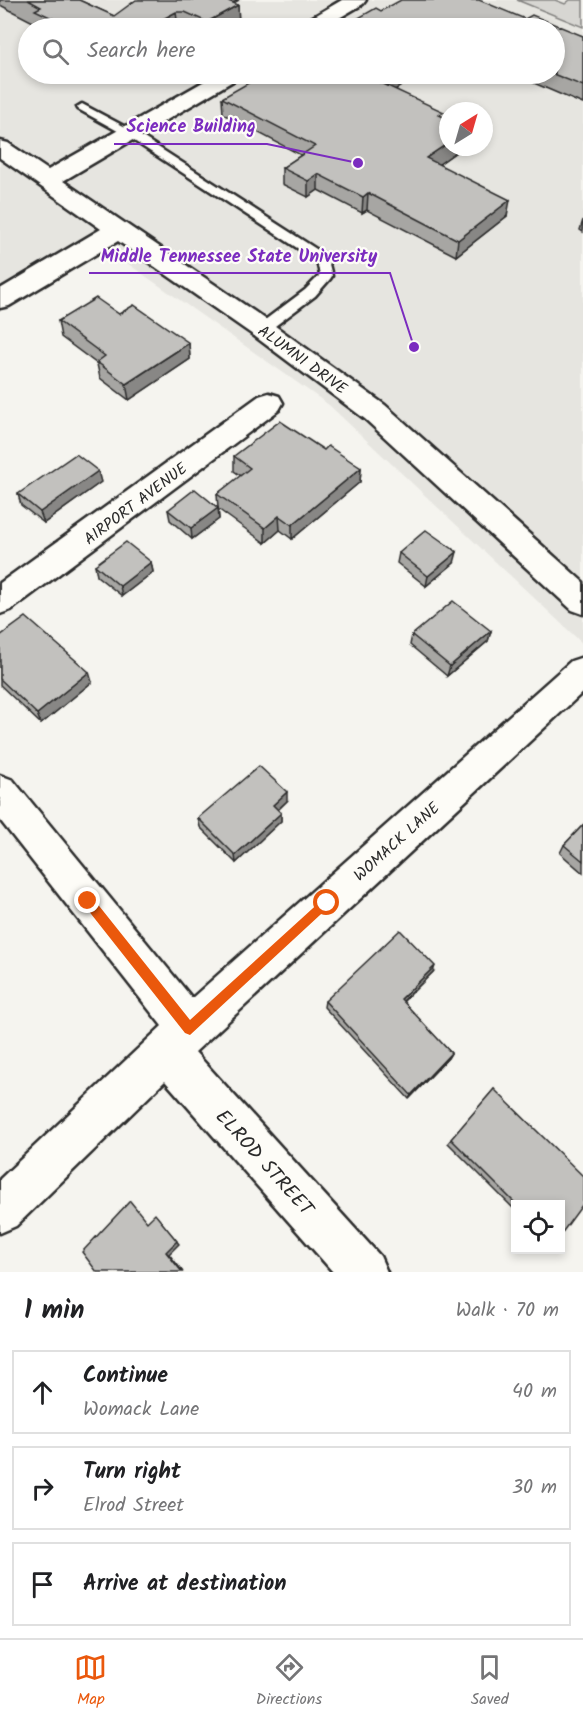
<!DOCTYPE html>
<html lang="en">
<head>
<meta charset="utf-8">
<style>
  :root { --surface:#fff; --page:#f6f6f6; --text:#202124; --muted:#757577; --line:#e0e0e0; --accent:#ea580c }
  body { margin:0; font-family:Kalam,sans-serif; background:var(--page); color:var(--text) }
  .controls { position:absolute; right:18px; bottom:18px; display:grid; overflow:hidden; border-radius:0px; box-shadow:0 3px 9px #0003 }
  .controls button { width:54px; height:54px; display:grid; place-items:center; padding:0; border:0; border-bottom:2px solid var(--line); background:var(--surface); color:var(--text); font:30px sans-serif }
  .compass { position:absolute; left:439px; top:102px; width:54px; height:54px; border-radius:50%; background:var(--surface); box-shadow:0 3px 9px #0003; rotate:37deg }
  .stop { position:absolute; width:18px; height:18px; margin:-14px; border:4px solid #ea580c; border-radius:50%; background:#fff }
  .stop.end { background:#ea580c; border-color:#fff; box-shadow:0 2px 6px #0008 }
  .list { margin:0; padding:0; list-style:none }
  h2 { display:flex; justify-content:space-between; align-items:center; height:78px; margin:0; padding:0 24px; font-size:26px }
  h2 small { font-size:20px; font-weight:400; color:var(--muted) }
  .list li { display:grid; grid-template-columns:39px 1fr auto; gap:18px; align-items:center; box-sizing:border-box; height:84px; margin:0 12px 12px; padding:0 12px; border:2px solid var(--line); border-radius:0px }
  .list b { display:block; font-size:22px; white-space:nowrap }
  .list p { margin:0; font-size:20px; white-space:nowrap; color:var(--muted) }
  .list em { font-size:20px; font-style:normal; color:var(--muted) }
  .icon { flex:none; width:33px; height:33px; fill:none; stroke:currentColor; stroke-width:2; stroke-linecap:round; stroke-linejoin:round }
  .map { position:relative; flex:none; width:583px; height:1272px; overflow:hidden }
  .search { position:absolute; background:var(--surface); box-shadow:0 3px 9px #0003; left:18px; right:18px; top:18px; height:66px; display:flex; align-items:center; gap:15px; box-sizing:border-box; padding:0 21px; border-radius:33px; color:var(--muted); font-size:22px }
  .sheet { height:366px; background:var(--surface) }
  nav { display:flex; justify-content:space-around; align-items:center; box-sizing:border-box; height:84px; border-top:2px solid var(--line); background:var(--surface); font-size:16px; color:var(--muted) }
  nav a { display:grid; justify-items:center; gap:3px }
  nav .on { color:var(--accent) }
  .map>svg:first-child { display:block }
</style>
</head>
<body>
<div class="map">
<svg width="583" height="1272" viewBox="0 0 583 1272">
  <rect width="100%" height="100%" fill="#f5f4ef"/>
  <filter id="ink" filterUnits="userSpaceOnUse"><feTurbulence type="fractalNoise" baseFrequency=".0167" numOctaves="2"/><feDisplacementMap in="SourceGraphic" scale="12" xChannelSelector="R" yChannelSelector="G"/><feConvolveMatrix kernelMatrix="1 2 1 2 8 2 1 2 1" color-interpolation-filters="sRGB"/></filter>
  <g filter="url(#ink)">
    <path fill="#e6e5e0" fill-rule="evenodd" d="M 0,0 L 583,0 L 583,644 L 329,405 L 90,237 L 0,288 ZM 28,28 L 554,28 L 554,74 L 28,74 ZM 448,111 L 484,111 L 484,147 L 448,147 Z"/>
    <path fill="#d7d6d2" stroke="#81807e" stroke-width="1.5" d="M 517,0 L 555,0 L 565,4 L 570,0 L 583,0 L 583,27 Z"/>
    <g fill="none" stroke-linecap="round" stroke-linejoin="round">
      <defs>
        <path id="lane" d="M 82,104 L 133,131 L 327,256 L 332,276 L 330,279 L 315,296 L 267,332 L 257,332 L 255,329 L 257,326 L 305,290 L 320,275 L 317,261 L 125,135 L 78,109 L 77,107 Z"/>
        <path id="street" d="M 342,0 L 366,0 L 363,4 L 322,28 L 298,28 L 301,24 Z
          M 217,74 L 242,74 L 238,78 L 63,181 L 271,323 L 385,405 L 583,582 L 583,614 L 572,610 L 365,419 L 253,335 L 118,241 L 9,306 L 0,308 L 0,289 L 101,229 L 0,158 L 0,141 L 8,143 L 48,170 Z
          M 269,393 L 279,396 L 283,403 L 279,410 L 11,610 L 0,614 L 0,583 L 259,396 Z
          M 583,657 L 583,692 L 195,1052 L 380,1256 L 387,1272 L 333,1272 L 165,1081 L 16,1226 L 0,1233 L 0,1179 L 162,1026 L 0,820 L 0,775 L 13,780 L 192,998 L 571,661 Z"/>
      </defs>
      <use href="#lane" stroke="#2b2b2b" stroke-width="5"/>
      <use href="#street" stroke="#2b2b2b" stroke-width="5"/>
      <use href="#lane" fill="#fdfcf7" fill-rule="evenodd"/>
      <use href="#street" fill="#fdfcf7" fill-rule="evenodd"/>
    </g>
    <path fill="#a7a6a3" stroke="#2b2b2b" stroke-width="1.5" d="M 0,0 L 79,0 L 114,16 L 233,3 L 238,5 L 239,26 L 235,28 L 38,28 L 37,24 L 0,5 Z
      M 381,11 L 525,19 L 583,36 L 583,104 L 513,74 L 555,74 L 555,28 Z
      M 396,90 L 443,117 L 463,147 L 439,164 L 507,216 L 456,256 L 367,210 L 362,213 L 318,190 L 308,197 L 282,184 L 282,168 L 301,155 L 223,114 L 222,98 Z
      M 583,220 L 583,232 L 580,230 Z
      M 119,314 L 189,343 L 190,359 L 129,400 L 100,378 L 97,364 L 61,337 L 58,321 Z
      M 324,450 L 361,468 L 360,482 L 292,539 L 280,530 L 265,543 L 218,509 L 219,519 L 192,539 L 170,520 L 168,510 L 218,508 L 217,494 L 241,476 L 234,471 L 234,456 Z
      M 101,482 L 44,523 L 21,505 L 18,494 Z
      M 399,553 L 454,563 L 426,586 L 397,563 Z
      M 151,562 L 153,572 L 122,596 L 97,576 L 95,565 Z
      M 491,631 L 488,641 L 447,676 L 410,645 L 412,635 Z
      M 0,636 L 92,682 L 41,724 L 0,685 Z
      M 287,801 L 278,810 L 281,813 L 281,821 L 236,863 L 200,827 L 198,818 Z
      M 583,825 L 583,873 L 560,853 L 564,845 Z
      M 433,972 L 403,1002 L 451,1053 L 448,1058 L 409,1099 L 324,1007 L 325,1001 Z
      M 494,1089 L 561,1204 L 516,1204 L 516,1211 L 448,1143 Z"/>
    <path fill="#888785" stroke="#2b2b2b" stroke-width="1.5" d="M 212,0 L 239,0 L 213,14 Z
      M 238,5 L 239,26 L 235,28 L 208,28 L 207,22 Z
      M 176,12 L 178,28 L 146,28 Z
      M 397,74 L 421,74 L 380,99 L 381,83 Z
      M 448,143 L 448,147 L 463,147 L 425,174 L 426,158 Z
      M 318,174 L 318,190 L 308,197 L 308,181 Z
      M 368,193 L 367,210 L 362,213 L 363,197 Z
      M 510,200 L 507,216 L 456,256 L 458,240 Z
      M 189,343 L 190,359 L 129,400 L 126,384 Z
      M 361,468 L 360,482 L 292,539 L 292,525 Z
      M 98,471 L 101,482 L 44,523 L 40,512 Z
      M 218,508 L 219,519 L 192,539 L 191,528 Z
      M 279,516 L 280,530 L 265,543 L 265,528 Z
      M 457,552 L 454,563 L 426,586 L 428,576 Z
      M 151,562 L 153,572 L 122,596 L 120,586 Z
      M 491,631 L 488,641 L 447,676 L 450,666 Z
      M 89,672 L 92,682 L 41,724 L 37,714 Z
      M 287,792 L 287,801 L 273,814 L 273,805 Z
      M 281,813 L 281,821 L 236,863 L 235,855 Z
      M 435,966 L 433,972 L 399,1005 L 401,999 Z
      M 451,1053 L 448,1058 L 409,1099 L 411,1095 Z
      M 157,1217 L 179,1244 L 169,1254 L 183,1272 L 166,1252 Z"/>
    <path fill="#c2c1be" stroke="#2b2b2b" stroke-width="1.5" d="M 28,0 L 79,0 L 114,16 L 136,0 L 226,0 L 238,5 L 207,22 L 185,12 L 176,12 L 146,28 L 73,28 L 35,10 L 41,7 Z
      M 401,0 L 479,0 L 525,19 L 532,15 L 583,36 L 583,86 L 553,74 L 555,74 L 555,28 L 341,28 L 376,8 L 381,11 Z
      M 264,74 L 397,74 L 381,83 L 444,112 L 439,115 L 448,119 L 448,143 L 426,158 L 510,200 L 458,240 L 368,193 L 363,197 L 318,174 L 308,181 L 282,168 L 315,146 L 222,98 Z
      M 96,298 L 119,314 L 134,305 L 189,343 L 126,384 L 97,362 L 105,356 L 58,321 Z
      M 280,421 L 324,450 L 328,446 L 361,468 L 292,525 L 279,516 L 265,528 L 217,494 L 250,468 L 234,456 Z
      M 76,454 L 98,471 L 40,512 L 18,494 Z
      M 195,489 L 218,508 L 191,528 L 168,510 Z
      M 426,530 L 457,552 L 428,576 L 399,553 Z
      M 126,542 L 151,562 L 120,586 L 95,565 Z
      M 453,601 L 491,631 L 450,666 L 412,635 Z
      M 26,617 L 89,672 L 37,714 L 0,679 L 0,636 Z
      M 259,766 L 287,792 L 273,805 L 281,813 L 235,855 L 198,818 Z
      M 583,825 L 583,861 L 564,845 Z
      M 400,930 L 435,966 L 401,999 L 451,1053 L 411,1095 L 325,1001 Z
      M 494,1089 L 583,1176 L 583,1204 L 561,1234 L 561,1204 L 516,1204 L 451,1139 Z
      M 130,1201 L 147,1222 L 155,1214 L 177,1241 L 166,1252 L 182,1272 L 97,1272 L 82,1252 Z"/>
  </g>
  <path fill="#ea580c" d="M 88,896 L 92,897 L 190,1020 L 323,899 L 327,898 L 333,903 L 190,1035 L 185,1033 L 84,905 L 84,897 Z"/>
  <g text-anchor="middle" stroke-width="4.5" stroke-linejoin="round" paint-order="stroke">
    <g font-size="16" fill="#2b2b2b" stroke="#fdfcf7">
      <text transform="translate(303 359) rotate(36)" y="6">ALUMNI DRIVE</text>
      <text transform="translate(135 503) rotate(-37)" y="6">AIRPORT AVENUE</text>
      <text transform="translate(396 841) rotate(-42)" y="6">WOMACK LANE</text>
    </g>
    <g font-size="20" fill="#2b2b2b" stroke="#fdfcf7">
      <text transform="translate(265 1162) rotate(48)" y="7">ELROD STREET</text>
    </g>
  </g>
  <path fill="none" stroke="#7b2cbf" stroke-width="2" d="M358 163L267 144H114M414 347L390 273H89"/>
  <g fill="#7b2cbf" stroke="#fdfcf7" stroke-width="2">
    <circle cx="358" cy="163" r="6"/>
    <circle cx="414" cy="347" r="6"/>
  </g>
  <g font-size="18" text-anchor="middle" font-weight="bold" fill="#7b2cbf" stroke="#fdfcf7" stroke-width="4.5" stroke-linejoin="round" paint-order="stroke">
    <text x="191" y="132">Science Building</text>
    <text x="239" y="262">Middle Tennessee State University</text>
  </g>
</svg>
<div class="controls">
<button><svg class="icon" aria-label="locate" viewBox="0 0 24 24"><circle cx="12" cy="12" r="6"/><path d="M12 2v4M12 18v4M2 12h4M18 12h4"/></svg></button>
</div>
<svg class="compass" viewBox="-18 -18 36 36"><path d="M0-13l5 13h-10z" fill="#e53935"/><path d="M0 13l5-13h-10z" fill="#757577"/></svg>
<div class="stop" style="left:327px;top:903px"></div>
<div class="stop end" style="left:88px;top:901px"></div>
<div class="search"><svg class="icon" aria-label="search" viewBox="0 0 24 24"><circle cx="10" cy="10" r="6"/><path d="M15 15l6 6"/></svg>Search here</div>
</div>
<section class="sheet">
<h2>1 min<small>Walk · 70 m</small></h2>
<ul class="list">
<li><svg class="icon" aria-label="ahead" viewBox="0 0 24 24"><path d="M12 20V5M6 11l6-6 6 6"/></svg><div><b>Continue</b><p>Womack Lane</p></div><em>40 m</em></li>
<li><svg class="icon" aria-label="right" viewBox="0 0 24 24"><path d="M7 20v-9h11M14 6l5 5-5 5"/></svg><div><b>Turn right</b><p>Elrod Street</p></div><em>30 m</em></li>
<li><svg class="icon" aria-label="arrive" viewBox="0 0 24 24"><path d="M6 21V4h12l-3 4 3 4H6"/></svg><div><b>Arrive at destination</b></div></li>
</ul>
</section>
<nav>
<a class="on"><svg class="icon" aria-label="map" viewBox="0 0 24 24"><path d="M3 6l6-2 6 2 6-2v14l-6 2-6-2-6 2zM9 4v14M15 6v14"/></svg>Map</a>
<a><svg class="icon" aria-label="directions" viewBox="0 0 24 24"><path d="M12 3l9 9-9 9-9-9zM9 14v-3h6M13 9l2 2-2 2"/></svg>Directions</a>
<a><svg class="icon" aria-label="saved" viewBox="0 0 24 24"><path d="M7 4h10v16l-5-4-5 4z"/></svg>Saved</a>
</nav>
</body>
</html>
